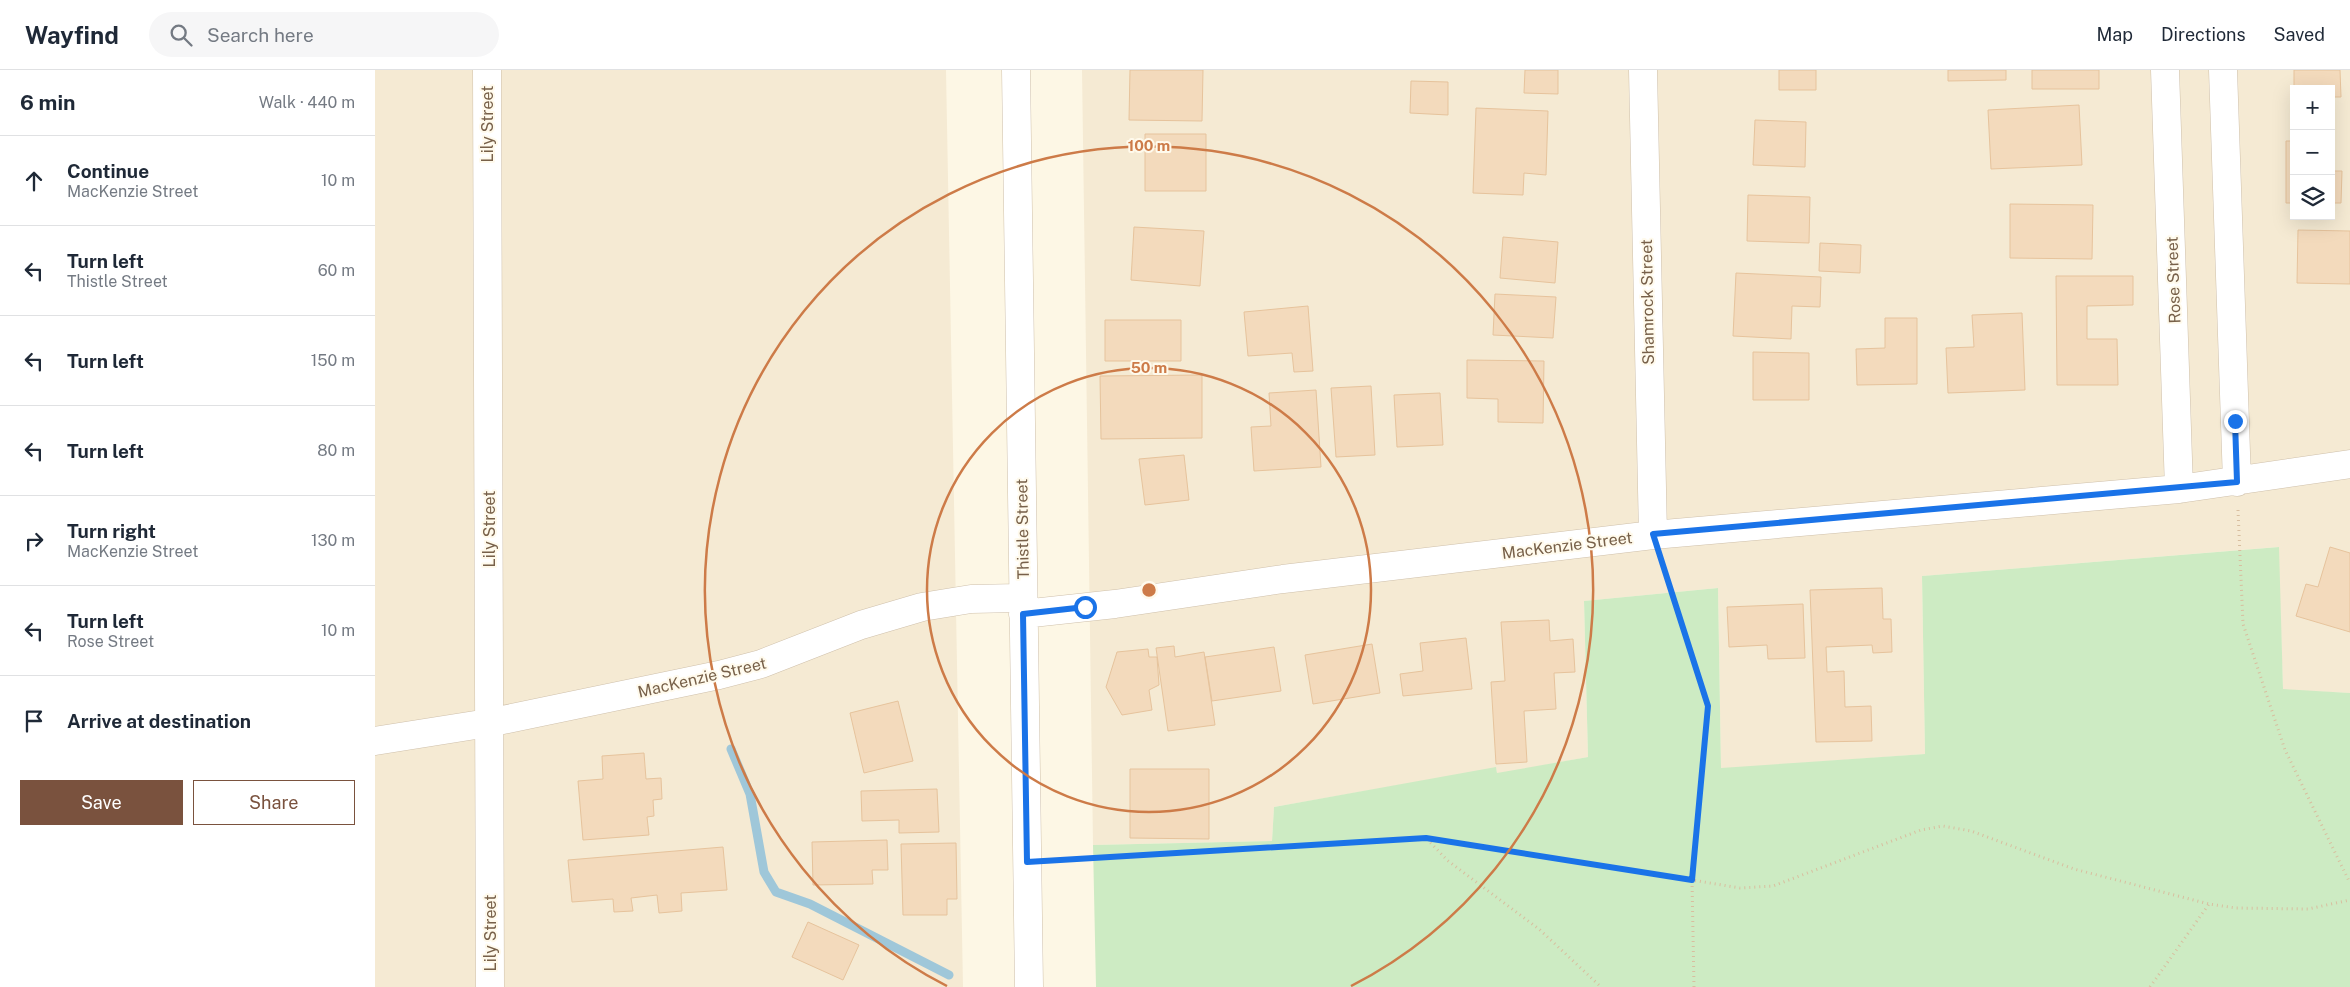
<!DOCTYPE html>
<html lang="en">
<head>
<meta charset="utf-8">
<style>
  :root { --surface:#fff; --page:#f6f6f7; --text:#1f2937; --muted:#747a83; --line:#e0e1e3; --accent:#7a523e }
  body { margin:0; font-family:"Public Sans",sans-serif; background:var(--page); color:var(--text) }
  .controls { position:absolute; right:15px; top:15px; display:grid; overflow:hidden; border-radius:0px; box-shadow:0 5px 20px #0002 }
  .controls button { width:45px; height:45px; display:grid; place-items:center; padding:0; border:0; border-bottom:1px solid var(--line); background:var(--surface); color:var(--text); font:25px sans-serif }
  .stop { position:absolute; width:15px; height:15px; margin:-11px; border:4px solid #1a73e8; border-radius:50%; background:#fff }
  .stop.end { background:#1a73e8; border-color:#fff; box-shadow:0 1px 5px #0008 }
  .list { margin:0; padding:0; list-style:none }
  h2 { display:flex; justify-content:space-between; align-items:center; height:65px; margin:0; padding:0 20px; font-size:21px }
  h2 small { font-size:16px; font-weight:400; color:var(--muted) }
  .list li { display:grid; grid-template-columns:32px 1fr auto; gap:15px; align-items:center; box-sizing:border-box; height:90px; padding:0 20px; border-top:1px solid var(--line) }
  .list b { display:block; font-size:19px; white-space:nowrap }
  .list p { margin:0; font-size:16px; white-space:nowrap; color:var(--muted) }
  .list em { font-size:16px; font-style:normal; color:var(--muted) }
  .actions { display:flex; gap:10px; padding:15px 20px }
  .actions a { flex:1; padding:11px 0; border:1px solid var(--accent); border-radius:0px; text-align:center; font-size:18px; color:var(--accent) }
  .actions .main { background:var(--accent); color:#fff }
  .icon { flex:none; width:28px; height:28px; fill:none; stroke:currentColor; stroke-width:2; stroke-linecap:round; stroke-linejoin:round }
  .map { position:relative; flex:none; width:1975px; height:917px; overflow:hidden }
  header { display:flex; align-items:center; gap:30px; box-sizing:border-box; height:70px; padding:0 25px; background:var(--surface); border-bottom:1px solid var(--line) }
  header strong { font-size:24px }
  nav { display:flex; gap:28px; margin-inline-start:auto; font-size:18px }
  .search { width:350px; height:45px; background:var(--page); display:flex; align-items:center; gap:12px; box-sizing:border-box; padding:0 18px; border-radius:28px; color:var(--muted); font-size:19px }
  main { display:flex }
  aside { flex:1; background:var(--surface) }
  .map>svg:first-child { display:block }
</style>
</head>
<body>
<header>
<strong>Wayfind</strong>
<div class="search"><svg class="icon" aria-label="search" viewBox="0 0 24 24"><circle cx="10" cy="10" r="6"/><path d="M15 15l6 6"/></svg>Search here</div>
<nav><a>Map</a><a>Directions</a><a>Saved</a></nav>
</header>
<main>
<aside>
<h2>6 min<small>Walk · 440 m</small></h2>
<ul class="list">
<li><svg class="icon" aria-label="ahead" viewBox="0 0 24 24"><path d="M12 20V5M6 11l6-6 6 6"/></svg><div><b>Continue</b><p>MacKenzie Street</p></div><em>10 m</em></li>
<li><svg class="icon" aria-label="left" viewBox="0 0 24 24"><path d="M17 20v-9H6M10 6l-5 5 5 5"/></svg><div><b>Turn left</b><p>Thistle Street</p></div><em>60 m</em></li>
<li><svg class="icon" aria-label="left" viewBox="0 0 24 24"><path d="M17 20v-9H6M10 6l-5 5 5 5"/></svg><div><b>Turn left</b></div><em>150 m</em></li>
<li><svg class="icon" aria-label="left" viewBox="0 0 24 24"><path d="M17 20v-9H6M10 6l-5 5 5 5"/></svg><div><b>Turn left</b></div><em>80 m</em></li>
<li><svg class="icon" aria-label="right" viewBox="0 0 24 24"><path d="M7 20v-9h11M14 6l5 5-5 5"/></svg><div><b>Turn right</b><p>MacKenzie Street</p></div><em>130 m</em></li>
<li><svg class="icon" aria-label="left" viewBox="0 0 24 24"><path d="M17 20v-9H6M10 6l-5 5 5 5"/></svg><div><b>Turn left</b><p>Rose Street</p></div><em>10 m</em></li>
<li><svg class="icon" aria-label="arrive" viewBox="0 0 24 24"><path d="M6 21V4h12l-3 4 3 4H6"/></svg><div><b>Arrive at destination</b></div></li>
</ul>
<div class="actions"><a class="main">Save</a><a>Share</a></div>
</aside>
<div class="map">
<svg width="1975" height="917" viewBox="0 0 1975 917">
  <rect width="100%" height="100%" fill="#fdf7e5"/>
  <path fill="#f5ead3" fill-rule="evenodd" d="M 0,0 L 571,0 L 588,917 L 0,917 Z
    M 707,0 L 1975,0 L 1975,623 L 1908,620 L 1903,477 L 1547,506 L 1550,684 L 1346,699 L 1343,518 L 1209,531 L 1213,687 L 1122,704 L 1121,698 L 899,737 L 897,771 L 718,775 ZM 1919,19 L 1956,19 L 1956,146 L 1919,146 Z"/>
  <path fill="#cdebc3" d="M 1904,477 L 1908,619 L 1975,623 L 1975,917 L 721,917 L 718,775 L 897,771 L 899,737 L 1121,697 L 1122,703 L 1213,687 L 1209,531 L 1343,518 L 1346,698 L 1550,684 L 1547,506 Z"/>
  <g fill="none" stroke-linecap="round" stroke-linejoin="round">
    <path stroke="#9fc7d9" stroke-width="9" d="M 356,679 L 375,724 L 389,802 L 401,822 L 435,834 L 574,905"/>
  </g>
  <path fill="#f3dabc" stroke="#e6c39c" d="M 755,0 L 828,0 L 827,51 L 754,50 Z
    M 1150,0 L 1183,0 L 1183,24 L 1149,23 Z
    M 1404,0 L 1441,0 L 1441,20 L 1404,20 Z
    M 1573,0 L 1631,0 L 1631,10 L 1573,11 Z
    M 1657,0 L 1724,0 L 1724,19 L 1657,19 Z
    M 1919,0 L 1965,0 L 1966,27 L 1956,27 L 1956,19 L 1919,19 Z
    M 1036,11 L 1073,12 L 1073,45 L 1035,43 Z
    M 1704,35 L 1707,95 L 1616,99 L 1613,40 Z
    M 1101,38 L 1173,41 L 1171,105 L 1149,103 L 1148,125 L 1098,123 Z
    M 1380,50 L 1431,52 L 1430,97 L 1378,95 Z
    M 770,64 L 831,64 L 831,121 L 770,121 Z
    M 1911,71 L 1919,71 L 1919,133 L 1911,133 Z
    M 1956,71 L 1957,101 L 1967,101 L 1966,133 L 1956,133 Z
    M 1373,125 L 1435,127 L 1434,173 L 1372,171 Z
    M 1635,134 L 1718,135 L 1717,189 L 1635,188 Z
    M 759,157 L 829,161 L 825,216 L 756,210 Z
    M 1923,160 L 1975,161 L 1975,214 L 1922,213 Z
    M 1128,167 L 1183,172 L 1180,213 L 1125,208 Z
    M 1445,173 L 1486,175 L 1485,203 L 1444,201 Z
    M 1361,203 L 1446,207 L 1445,237 L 1417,236 L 1416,269 L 1358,266 Z
    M 1681,206 L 1758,206 L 1758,235 L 1712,236 L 1712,269 L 1742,269 L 1743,315 L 1682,315 Z
    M 1120,224 L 1181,227 L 1178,268 L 1118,265 Z
    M 933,236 L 938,301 L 919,302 L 917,283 L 873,286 L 869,242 Z
    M 1647,243 L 1650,320 L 1573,323 L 1571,278 L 1599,277 L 1597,245 Z
    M 1510,248 L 1542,248 L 1542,314 L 1482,315 L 1481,279 L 1510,278 Z
    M 730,250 L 806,250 L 806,291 L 730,291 Z
    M 1378,282 L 1434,283 L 1434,330 L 1378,330 Z
    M 1092,290 L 1169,291 L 1168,353 L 1123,352 L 1123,329 L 1092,328 Z
    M 827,305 L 827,368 L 726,369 L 725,306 Z
    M 996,316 L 1000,385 L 961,387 L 956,318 Z
    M 941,320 L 946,397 L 879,401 L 876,357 L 896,356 L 894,323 Z
    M 1065,323 L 1068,375 L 1022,377 L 1019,325 Z
    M 809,385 L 814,430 L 770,435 L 764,389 Z
    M 1955,477 L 1975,483 L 1975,562 L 1921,546 L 1931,514 L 1943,517 Z
    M 1507,518 L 1508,549 L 1516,549 L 1517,582 L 1498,583 L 1497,575 L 1451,577 L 1452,602 L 1469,601 L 1470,637 L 1496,636 L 1497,671 L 1441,672 L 1435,520 Z
    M 1428,534 L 1430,588 L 1393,589 L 1392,575 L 1354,577 L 1352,537 Z
    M 1174,550 L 1175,571 L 1198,569 L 1200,602 L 1179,603 L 1181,639 L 1149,641 L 1152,692 L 1121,694 L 1116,612 L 1130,611 L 1126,552 Z
    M 1091,568 L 1097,619 L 1028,626 L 1025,604 L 1048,601 L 1045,573 Z
    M 997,574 L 1005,623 L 938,634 L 930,585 Z
    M 799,576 L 800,587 L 829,582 L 840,655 L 793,661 L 781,578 Z
    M 899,577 L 906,621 L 837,631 L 830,587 Z
    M 773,579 L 774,587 L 782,587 L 784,615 L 774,620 L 777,640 L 747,645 L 731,617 L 742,582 Z
    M 523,631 L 538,691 L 489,703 L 475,643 Z
    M 269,683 L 271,709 L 286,708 L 287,729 L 278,730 L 279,746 L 272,747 L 274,765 L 208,770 L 203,711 L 228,709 L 227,686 Z
    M 755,699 L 834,699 L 834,769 L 755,768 Z
    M 562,719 L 564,762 L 524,763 L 524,750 L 487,751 L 486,721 Z
    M 512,770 L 513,800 L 497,800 L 498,814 L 438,815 L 437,772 Z
    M 581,773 L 582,829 L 572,829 L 572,845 L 528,845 L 526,774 Z
    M 348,777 L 352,820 L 306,823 L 307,841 L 284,843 L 282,825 L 256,828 L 258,841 L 239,842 L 238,829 L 197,832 L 193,790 Z
    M 433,852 L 484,875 L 468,910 L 417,887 Z"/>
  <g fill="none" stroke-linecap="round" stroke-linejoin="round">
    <defs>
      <path id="street" d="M 112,0 L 115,917
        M 641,0 L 654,917
        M 1268,0 L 1278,465
        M 1790,0 L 1804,419
        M 1848,0 L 1862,412
        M 648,544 L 740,534 L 908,509 L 1278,465 L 1804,419 L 1975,394
        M 0,671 L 113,653 L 344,605 L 386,594 L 486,555 L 547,537 L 596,529 L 648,528"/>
    </defs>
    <use href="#street" stroke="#cfc0ab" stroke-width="29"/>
    <path stroke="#d8be9f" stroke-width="3" stroke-dasharray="1 4" stroke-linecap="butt" d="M 1863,440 L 1868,554 L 1910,680 L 1975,813
      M 1052,769 L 1072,790 L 1164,859 L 1226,917
      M 680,791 L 1051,768 L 1317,810 L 1333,635 L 1287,493
      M 1319,917 L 1317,810 L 1365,818 L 1398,816 L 1546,760 L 1568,756 L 1596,761 L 1699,799 L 1834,834 L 1861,838 L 1933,839 L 1975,830
      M 1775,917 L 1834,834"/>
    <use href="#street" stroke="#fff" stroke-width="28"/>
  </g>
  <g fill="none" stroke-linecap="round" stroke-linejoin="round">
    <path stroke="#1a73e8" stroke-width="6" d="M 710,537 L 648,544 L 652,792 L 1051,768 L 1317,810 L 1333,636 L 1278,464 L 1862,412 L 1860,351"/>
  </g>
  <g fill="none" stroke="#cd7b48" stroke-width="2.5">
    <circle cx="774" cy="520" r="222"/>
    <path d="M572 916A444 444 0 1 1 976 916"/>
  </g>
  <g text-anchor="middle" stroke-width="4" stroke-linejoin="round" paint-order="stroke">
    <g font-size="16" fill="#776049" stroke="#fffaec">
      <text transform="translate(112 54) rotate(-90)" y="6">Lily Street</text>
      <text transform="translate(1798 210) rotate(-92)" y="6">Rose Street</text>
      <text transform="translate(1272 232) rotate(-91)" y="6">Shamrock Street</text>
      <text transform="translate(114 459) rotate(-90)" y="6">Lily Street</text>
      <text transform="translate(647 459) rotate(-91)" y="6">Thistle Street</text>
      <text transform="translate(1192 475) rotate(-7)" y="6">MacKenzie Street</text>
      <text transform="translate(327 607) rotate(-13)" y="6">MacKenzie Street</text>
      <text transform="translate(115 863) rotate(-90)" y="6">Lily Street</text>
    </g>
  </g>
  <circle cx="774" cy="520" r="8" fill="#cd7b48" stroke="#fffaec" stroke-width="2.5"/>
  <g font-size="15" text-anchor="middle" font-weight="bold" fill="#cd7b48" stroke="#fffaec" stroke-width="4" stroke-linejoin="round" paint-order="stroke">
    <text x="774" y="81">100 m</text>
    <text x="774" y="303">50 m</text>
  </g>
</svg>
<div class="controls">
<button>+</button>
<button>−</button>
<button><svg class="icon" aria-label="layers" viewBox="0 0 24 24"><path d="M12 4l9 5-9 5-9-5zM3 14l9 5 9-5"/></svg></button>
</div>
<div class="stop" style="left:710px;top:537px"></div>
<div class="stop end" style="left:1860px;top:351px"></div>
</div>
</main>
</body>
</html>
